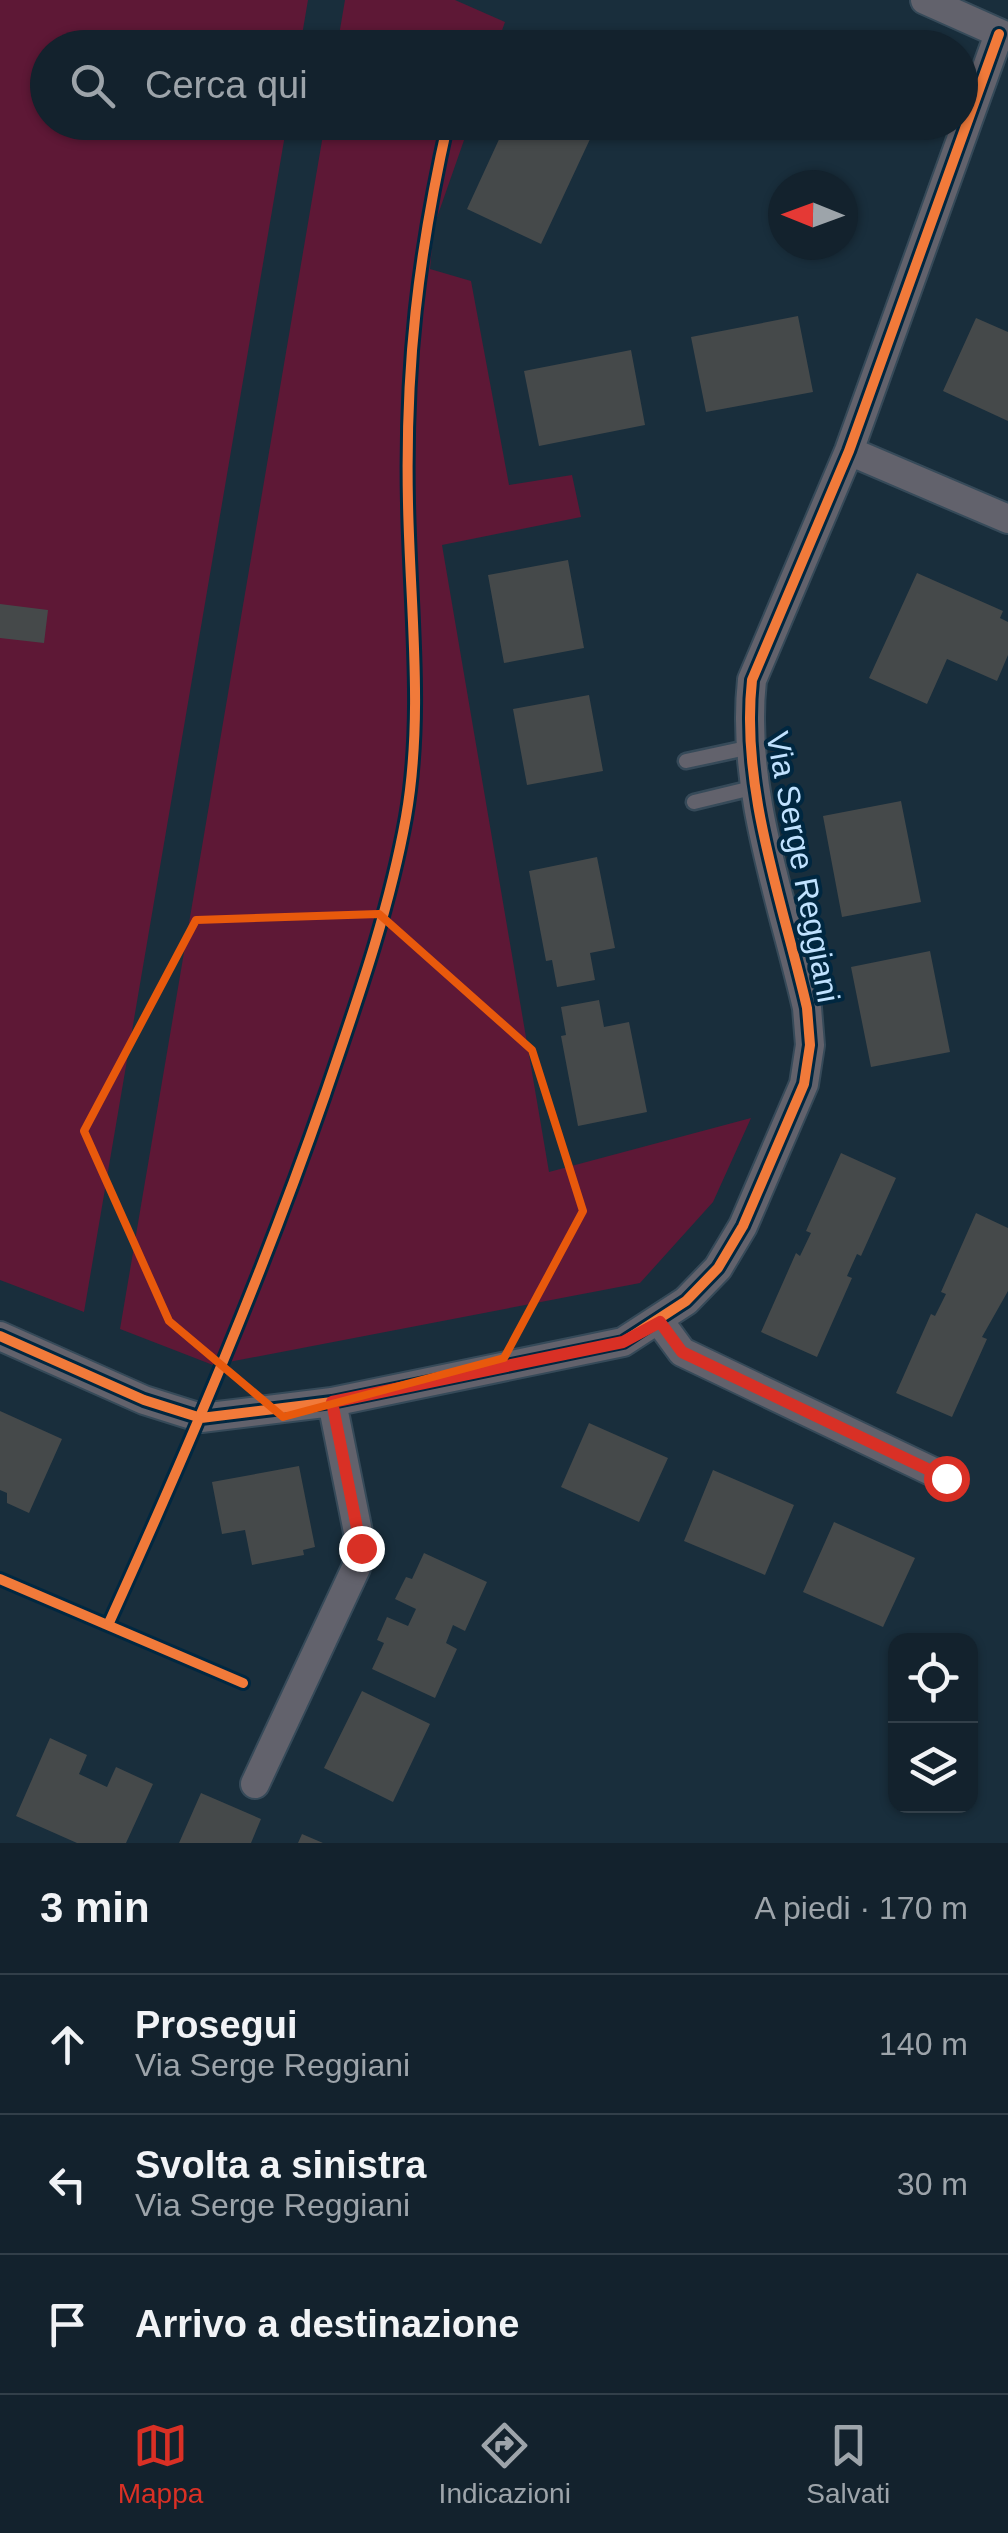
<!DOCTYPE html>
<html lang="it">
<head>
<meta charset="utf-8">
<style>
  :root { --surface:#13222d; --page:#1c2a35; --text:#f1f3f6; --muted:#9da4aa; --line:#323f49; --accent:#d93025 }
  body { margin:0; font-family:Helvetica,sans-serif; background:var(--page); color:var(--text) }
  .controls { position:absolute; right:30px; bottom:30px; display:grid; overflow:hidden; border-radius:20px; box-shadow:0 2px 8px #0004 }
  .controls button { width:90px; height:90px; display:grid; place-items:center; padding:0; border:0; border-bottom:2px solid var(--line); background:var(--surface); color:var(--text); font:50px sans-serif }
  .compass { position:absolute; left:768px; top:170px; width:90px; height:90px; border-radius:50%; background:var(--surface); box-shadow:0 2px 8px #0004; rotate:271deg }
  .stop { position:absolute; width:30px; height:30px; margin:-22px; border:8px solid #d93025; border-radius:50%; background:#fff }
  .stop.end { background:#d93025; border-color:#fff; box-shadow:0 2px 10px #0008 }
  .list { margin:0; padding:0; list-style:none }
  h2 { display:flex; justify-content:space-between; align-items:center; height:130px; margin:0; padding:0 40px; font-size:42px }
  h2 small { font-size:32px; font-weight:400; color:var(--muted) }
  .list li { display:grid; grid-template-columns:65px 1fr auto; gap:30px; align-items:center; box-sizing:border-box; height:140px; padding:0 40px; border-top:2px solid var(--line) }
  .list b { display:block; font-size:38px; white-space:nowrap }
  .list p { margin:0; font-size:32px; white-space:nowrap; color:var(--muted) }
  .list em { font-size:32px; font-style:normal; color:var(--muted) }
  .icon { flex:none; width:55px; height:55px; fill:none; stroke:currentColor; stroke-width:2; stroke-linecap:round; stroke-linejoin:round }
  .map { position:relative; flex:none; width:1008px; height:1843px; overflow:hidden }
  .search { position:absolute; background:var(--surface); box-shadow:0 2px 8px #0004; left:30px; right:30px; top:30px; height:110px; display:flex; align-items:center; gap:25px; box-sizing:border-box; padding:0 35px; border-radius:55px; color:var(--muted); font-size:38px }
  .sheet { height:550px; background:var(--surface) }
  nav { display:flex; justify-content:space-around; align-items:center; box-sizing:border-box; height:140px; border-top:2px solid var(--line); background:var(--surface); font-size:28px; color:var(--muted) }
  nav a { display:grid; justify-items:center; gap:5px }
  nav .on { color:var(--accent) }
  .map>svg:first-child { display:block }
</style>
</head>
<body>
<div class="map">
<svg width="1008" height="1843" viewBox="0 0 1008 1843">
  <rect width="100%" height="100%" fill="#192e3c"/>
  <path fill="#5e1836" d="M 0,0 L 308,0 L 300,47 L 48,48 L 48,122 L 287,123 L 84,1312 L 0,1280 Z
    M 345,0 L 455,0 L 505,22 L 496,47 L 337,47 Z
    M 325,123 L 470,123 L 434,226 L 430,269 L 471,281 L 509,485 L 572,475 L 581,517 L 442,545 L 549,1172 L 751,1118 L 713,1202 L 640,1283 L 213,1365 L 120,1329 Z"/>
  <path fill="#45494a" d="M 507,122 L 598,122 L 541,244 L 467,209 Z
    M 798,316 L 813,392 L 706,412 L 691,337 Z
    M 976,318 L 1008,332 L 1008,421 L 943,391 Z
    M 631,350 L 645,425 L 539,446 L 524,371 Z
    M 568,560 L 584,648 L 504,663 L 488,575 Z
    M 917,573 L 1003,611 L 1000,618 L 1008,622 L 1008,655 L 997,681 L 947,659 L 927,704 L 869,678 Z
    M 0,604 L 48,610 L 44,643 L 0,638 Z
    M 589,695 L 603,771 L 527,785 L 513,709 Z
    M 901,801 L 921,902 L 842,917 L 823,816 Z
    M 597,857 L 615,948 L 590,953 L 595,980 L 557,987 L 552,960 L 546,961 L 529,871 Z
    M 930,951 L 950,1052 L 871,1067 L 851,967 Z
    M 599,1000 L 604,1027 L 629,1022 L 647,1112 L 578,1126 L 561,1036 L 566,1035 L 561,1007 Z
    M 841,1153 L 896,1178 L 861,1256 L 857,1254 L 847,1276 L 852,1278 L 817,1357 L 761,1332 L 796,1253 L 800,1256 L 811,1233 L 806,1231 Z
    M 976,1213 L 1008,1228 L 1008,1291 L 982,1337 L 987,1339 L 952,1417 L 896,1393 L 931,1314 L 935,1316 L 946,1294 L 941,1292 Z
    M 0,1411 L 62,1439 L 29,1513 L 7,1503 L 7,1493 L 0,1490 Z
    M 589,1423 L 668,1458 L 639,1522 L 561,1487 Z
    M 299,1466 L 315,1547 L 303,1550 L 304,1555 L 252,1565 L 245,1530 L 222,1534 L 212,1482 Z
    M 713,1470 L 794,1505 L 765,1575 L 684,1541 Z
    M 834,1522 L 915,1558 L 883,1627 L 803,1592 Z
    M 424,1553 L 487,1582 L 465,1631 L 453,1625 L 446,1643 L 457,1649 L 435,1698 L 372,1669 L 384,1643 L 377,1640 L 387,1617 L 408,1626 L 416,1609 L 395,1599 L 406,1577 L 412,1579 Z
    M 362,1691 L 430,1724 L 393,1802 L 324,1768 Z
    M 50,1738 L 87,1755 L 79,1774 L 107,1787 L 116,1767 L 153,1784 L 126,1843 L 77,1843 L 16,1816 Z
    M 201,1793 L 261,1819 L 251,1843 L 179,1843 Z
    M 302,1834 L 323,1843 L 298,1843 Z"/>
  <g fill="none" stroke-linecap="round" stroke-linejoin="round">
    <defs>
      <path id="service" d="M 686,761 L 751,747
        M 694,802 L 756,787"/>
      <path id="minor" d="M 925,0 L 1008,37
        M 849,451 L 1008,519
        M 660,1322 L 682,1352 L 946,1478
        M 0,1336 L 144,1400 L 201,1418 L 332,1402 L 623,1342 L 686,1301 L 718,1268 L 743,1226 L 804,1084 L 810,1045 L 807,1008 C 783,903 740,789 752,680 L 849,451 L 999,34
        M 255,1784 L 356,1568 L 361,1547 L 332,1402"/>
    </defs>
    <use href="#service" stroke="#364a59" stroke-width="19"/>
    <use href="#minor" stroke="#364a59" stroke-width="32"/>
    <use href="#service" stroke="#62626c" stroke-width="14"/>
    <use href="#minor" stroke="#62626c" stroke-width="28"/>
    <defs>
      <path id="cycleway" d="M 0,1336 L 144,1400 L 201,1418 L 332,1402 L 623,1342 L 686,1301 L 718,1268 L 743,1226 L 804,1084 L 810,1045 L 807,1008 C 783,903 740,789 752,680 L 849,451 L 999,34
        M 0,1579 L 243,1683
        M 108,1625 C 187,1451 262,1276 325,1095 C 356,1004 389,912 406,817 C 424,714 410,607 408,503 C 405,367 418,255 448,122"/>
    </defs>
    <use href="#cycleway" stroke="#002740" stroke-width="16"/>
    <use href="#cycleway" stroke="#f17a3a" stroke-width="10"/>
  </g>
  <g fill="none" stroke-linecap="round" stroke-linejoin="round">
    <path stroke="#d93025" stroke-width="12" d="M 361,1548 L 332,1402 L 623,1342 L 660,1322 L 682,1352 L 946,1478"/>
  </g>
  <path fill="none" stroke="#e8590c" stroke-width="8" stroke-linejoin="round" d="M 379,914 L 532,1050 L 583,1211 L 504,1358 L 283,1417 L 169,1321 L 84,1131 L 196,920 Z"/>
  <g text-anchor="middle" stroke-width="8" stroke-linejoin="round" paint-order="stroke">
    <g font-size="32" fill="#c0e2ff" stroke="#002740">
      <text transform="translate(803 867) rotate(79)" y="11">Via Serge Reggiani</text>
    </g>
  </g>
</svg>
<div class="controls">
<button><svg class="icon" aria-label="locate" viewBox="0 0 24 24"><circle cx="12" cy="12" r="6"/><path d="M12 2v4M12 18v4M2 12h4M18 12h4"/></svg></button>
<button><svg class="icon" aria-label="layers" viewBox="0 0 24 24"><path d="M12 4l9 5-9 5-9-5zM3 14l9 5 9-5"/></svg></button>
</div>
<svg class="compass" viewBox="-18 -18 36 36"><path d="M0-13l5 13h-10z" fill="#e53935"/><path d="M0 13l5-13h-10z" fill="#9da4aa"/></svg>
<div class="stop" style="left:946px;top:1478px"></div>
<div class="stop end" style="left:361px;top:1548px"></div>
<div class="search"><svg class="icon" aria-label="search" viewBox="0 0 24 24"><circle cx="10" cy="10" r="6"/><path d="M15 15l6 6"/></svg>Cerca qui</div>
</div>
<section class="sheet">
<h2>3 min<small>A piedi · 170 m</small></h2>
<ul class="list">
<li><svg class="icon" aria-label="ahead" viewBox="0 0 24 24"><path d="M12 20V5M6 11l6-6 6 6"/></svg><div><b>Prosegui</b><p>Via Serge Reggiani</p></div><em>140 m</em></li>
<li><svg class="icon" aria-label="left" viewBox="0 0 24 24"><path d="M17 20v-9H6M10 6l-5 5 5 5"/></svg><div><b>Svolta a sinistra</b><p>Via Serge Reggiani</p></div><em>30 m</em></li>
<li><svg class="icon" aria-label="arrive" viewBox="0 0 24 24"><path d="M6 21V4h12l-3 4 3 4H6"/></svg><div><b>Arrivo a destinazione</b></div></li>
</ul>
</section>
<nav>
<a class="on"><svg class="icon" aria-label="map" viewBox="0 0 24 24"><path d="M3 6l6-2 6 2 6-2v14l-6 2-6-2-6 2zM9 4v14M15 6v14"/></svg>Mappa</a>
<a><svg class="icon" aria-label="directions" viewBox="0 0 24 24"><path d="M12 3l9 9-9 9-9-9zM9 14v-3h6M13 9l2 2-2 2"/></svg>Indicazioni</a>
<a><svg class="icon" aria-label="saved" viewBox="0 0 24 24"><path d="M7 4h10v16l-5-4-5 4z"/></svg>Salvati</a>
</nav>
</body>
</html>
